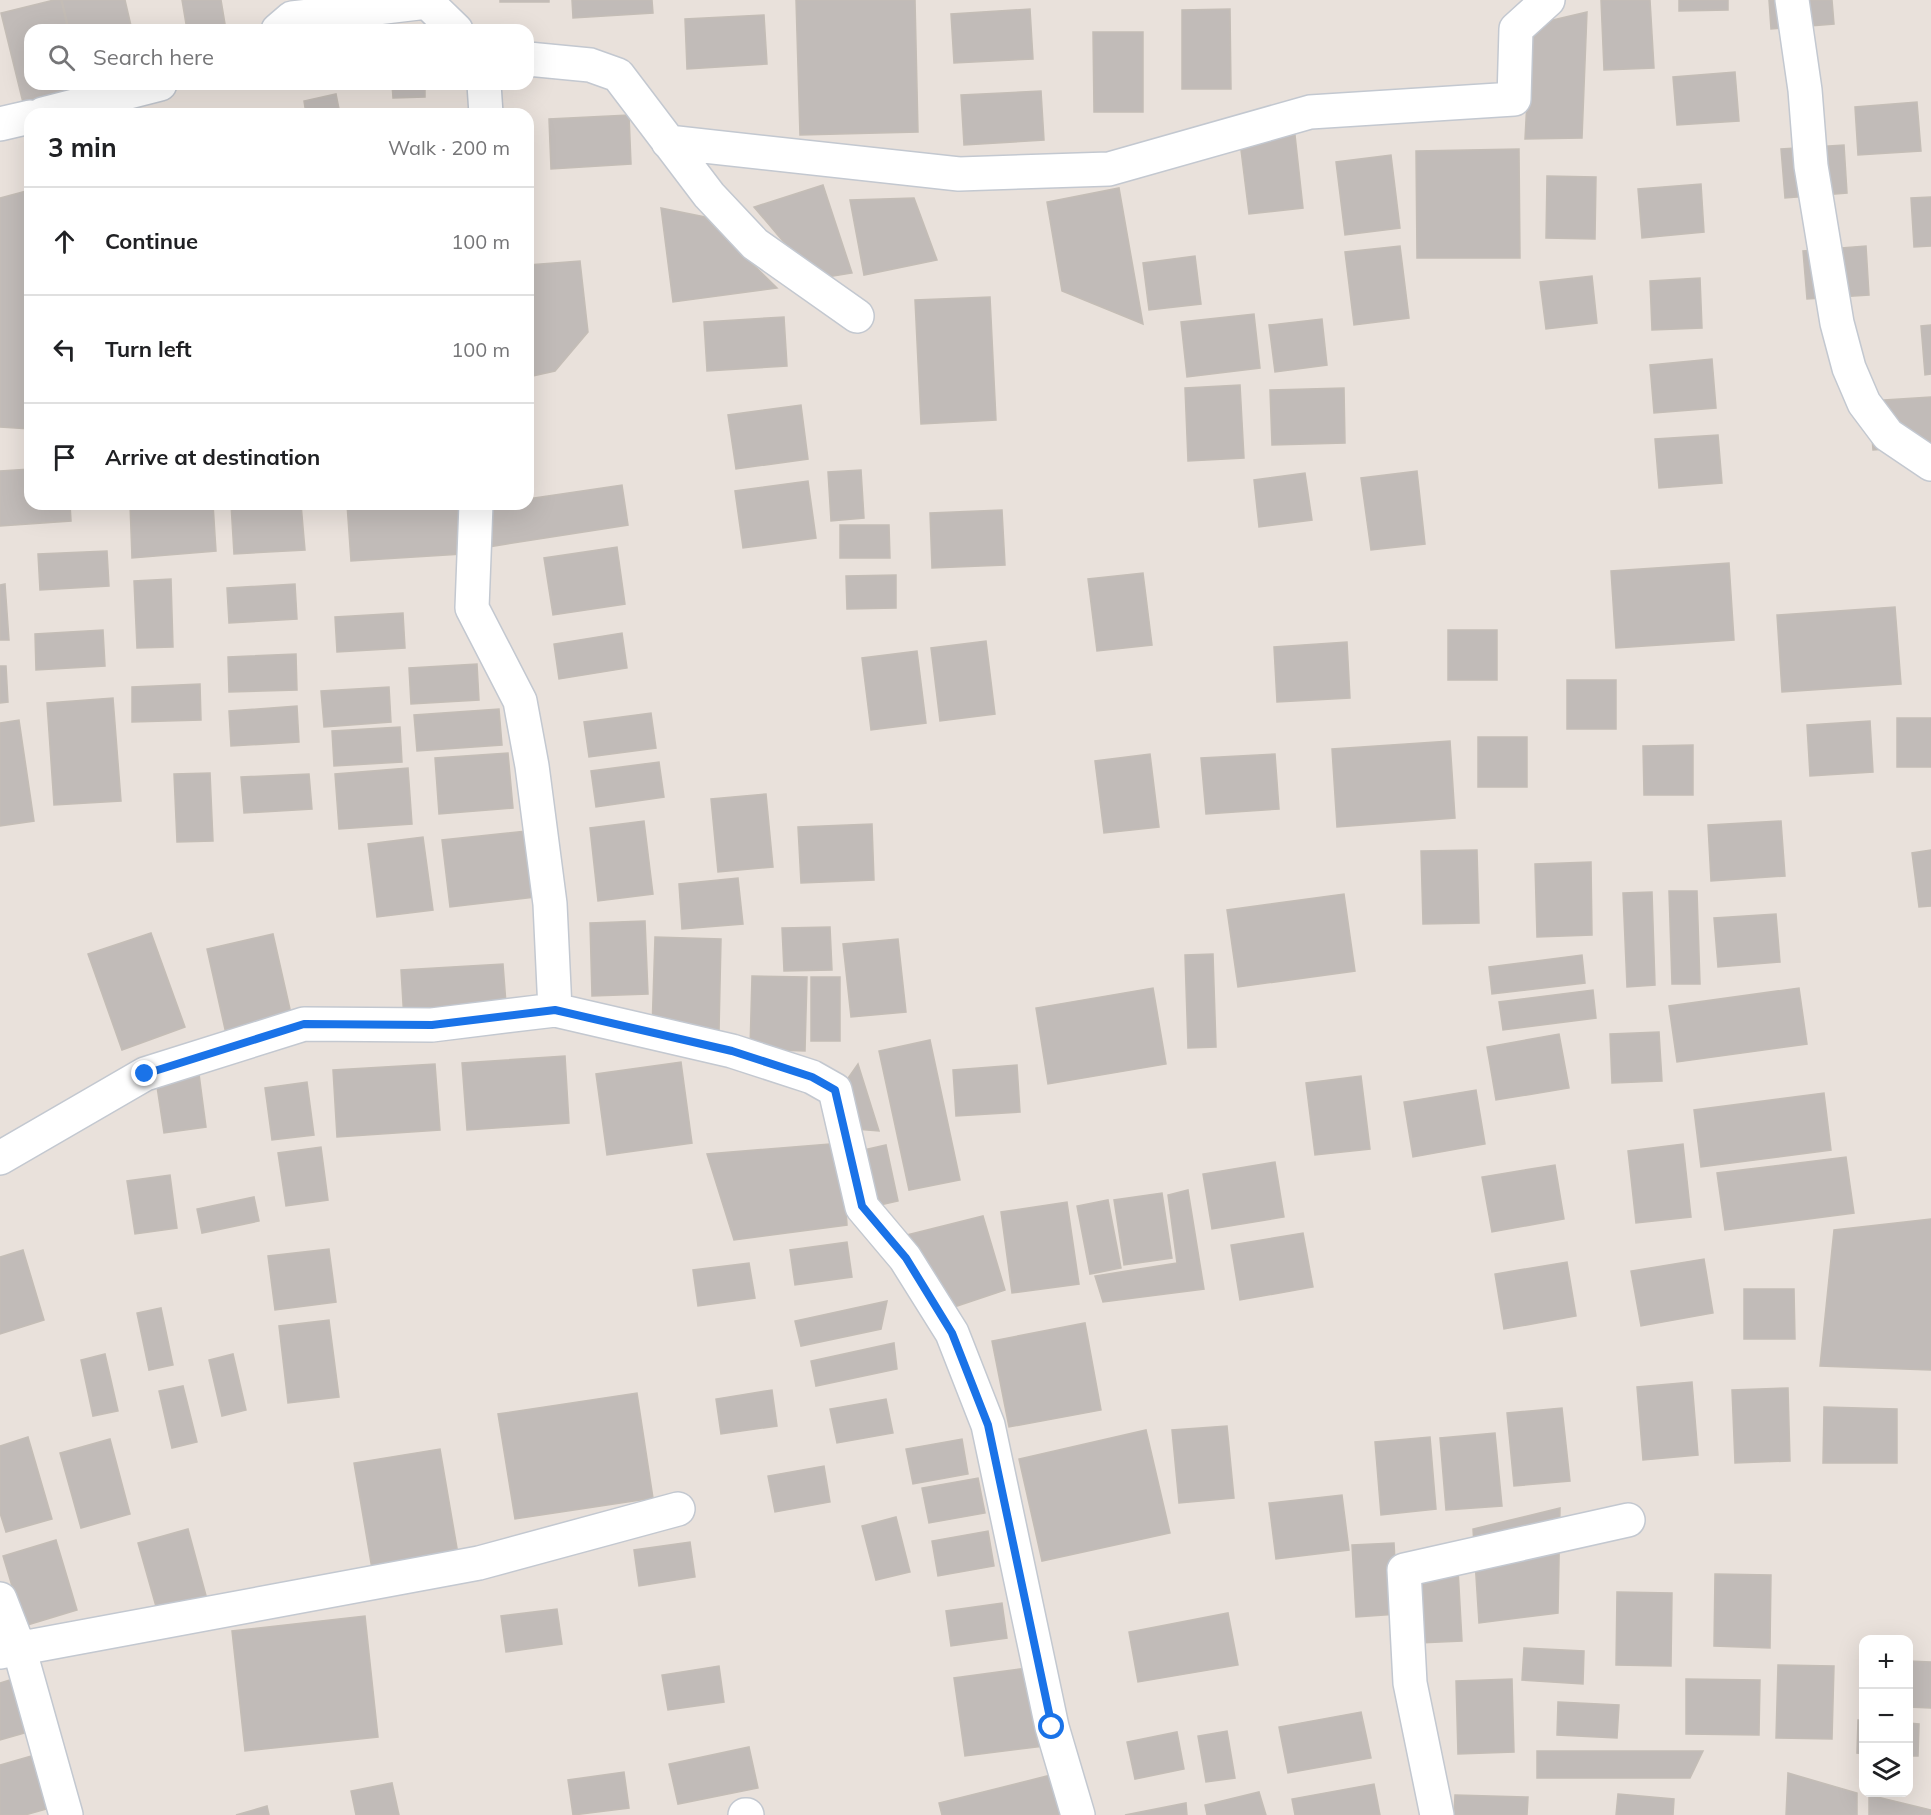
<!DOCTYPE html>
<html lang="en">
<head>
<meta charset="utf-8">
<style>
  :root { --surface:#fff; --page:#f6f6f6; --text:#202124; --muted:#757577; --line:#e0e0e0 }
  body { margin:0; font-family:Mulish,sans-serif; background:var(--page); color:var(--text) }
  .controls { position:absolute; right:18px; bottom:18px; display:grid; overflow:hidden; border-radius:12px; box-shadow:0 6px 24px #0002 }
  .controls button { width:54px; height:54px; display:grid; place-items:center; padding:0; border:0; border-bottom:2px solid var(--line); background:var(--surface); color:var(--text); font:30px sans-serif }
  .stop { position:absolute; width:18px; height:18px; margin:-14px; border:4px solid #1a73e8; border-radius:50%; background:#fff }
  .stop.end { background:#1a73e8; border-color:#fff; box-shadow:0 2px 6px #0008 }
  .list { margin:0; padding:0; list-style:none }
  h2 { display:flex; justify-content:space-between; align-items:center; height:78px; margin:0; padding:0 24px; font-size:26px }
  h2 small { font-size:20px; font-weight:400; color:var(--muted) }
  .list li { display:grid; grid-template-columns:39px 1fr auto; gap:18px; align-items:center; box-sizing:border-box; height:108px; padding:0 24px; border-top:2px solid var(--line) }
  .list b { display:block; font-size:22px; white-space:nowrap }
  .list em { font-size:20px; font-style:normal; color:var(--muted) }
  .icon { flex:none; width:33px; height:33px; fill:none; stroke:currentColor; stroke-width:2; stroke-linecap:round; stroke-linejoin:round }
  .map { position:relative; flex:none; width:1931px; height:1815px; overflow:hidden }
  .search { position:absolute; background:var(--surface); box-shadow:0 6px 24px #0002; left:24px; top:24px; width:510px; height:66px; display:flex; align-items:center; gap:15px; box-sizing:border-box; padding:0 21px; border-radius:18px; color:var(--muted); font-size:22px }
  .panel { position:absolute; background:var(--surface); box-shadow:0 6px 24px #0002; left:24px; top:108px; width:510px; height:402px; border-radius:18px }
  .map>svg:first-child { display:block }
</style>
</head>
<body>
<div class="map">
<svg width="1931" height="1815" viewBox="0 0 1931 1815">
  <rect width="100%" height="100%" fill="#e9e1db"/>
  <path fill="#c1bbb8" stroke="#c4bdb6" stroke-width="1.5" d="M 54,0 L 61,0 L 68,30 L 30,30 L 30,84 L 81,84 L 88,112 L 29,127 L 1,13 Z
    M 62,0 L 125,0 L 132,30 L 69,30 Z
    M 182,0 L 221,0 L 226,30 L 187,30 Z
    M 500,0 L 549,0 L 549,2 L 500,2 Z
    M 572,0 L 652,0 L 653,13 L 573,18 Z
    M 796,0 L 915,0 L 918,132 L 800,135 Z
    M 1601,0 L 1650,0 L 1654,68 L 1604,70 Z
    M 1679,0 L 1728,0 L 1728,10 L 1679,11 Z
    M 1769,0 L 1832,0 L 1834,24 L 1771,29 Z
    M 1030,9 L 1033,59 L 954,63 L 951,14 Z
    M 1230,9 L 1231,89 L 1182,89 L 1182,10 Z
    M 1587,12 L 1582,138 L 1525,139 L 1531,25 Z
    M 764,15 L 767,64 L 687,69 L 685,19 Z
    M 1093,32 L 1143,32 L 1143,112 L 1094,112 Z
    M 1735,72 L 1739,121 L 1677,125 L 1673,77 Z
    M 392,84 L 425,84 L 425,97 L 393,98 Z
    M 1041,91 L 1044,140 L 964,145 L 961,95 Z
    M 336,94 L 340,114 L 306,114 L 304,101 Z
    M 1917,102 L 1921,151 L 1858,155 L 1855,107 Z
    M 629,115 L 631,164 L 551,169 L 549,119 Z
    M 1295,135 L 1303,208 L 1249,214 L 1240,142 Z
    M 1844,145 L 1847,193 L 1785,198 L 1781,149 Z
    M 1519,149 L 1520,258 L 1417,258 L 1416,151 Z
    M 1391,155 L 1400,228 L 1345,235 L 1336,162 Z
    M 1547,176 L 1596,177 L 1595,239 L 1546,238 Z
    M 1701,184 L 1704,232 L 1642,238 L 1638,189 Z
    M 823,185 L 852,273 L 815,279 L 754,207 Z
    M 1119,188 L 1143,324 L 1062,291 L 1047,202 Z
    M 30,190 L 30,429 L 0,427 L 0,198 Z
    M 1931,197 L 1931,246 L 1914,247 L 1911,198 Z
    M 914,198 L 937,260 L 864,275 L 850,200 Z
    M 661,208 L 705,217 L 777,288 L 673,302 Z
    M 1400,246 L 1409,318 L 1354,325 L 1345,252 Z
    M 1866,246 L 1869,295 L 1807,299 L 1803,251 Z
    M 1195,256 L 1201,304 L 1149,310 L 1143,263 Z
    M 580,261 L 588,332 L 555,371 L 528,377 L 528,265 Z
    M 1592,276 L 1597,323 L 1546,329 L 1540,282 Z
    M 1700,278 L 1702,328 L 1652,330 L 1650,281 Z
    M 990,297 L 996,420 L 921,424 L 915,300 Z
    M 1254,314 L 1260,368 L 1187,377 L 1181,322 Z
    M 784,317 L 787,366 L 707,371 L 704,322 Z
    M 1322,319 L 1327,365 L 1275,372 L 1269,325 Z
    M 1931,325 L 1931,374 L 1925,375 L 1921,326 Z
    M 1712,359 L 1716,408 L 1654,413 L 1650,365 Z
    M 1240,385 L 1244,458 L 1188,461 L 1185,388 Z
    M 1344,388 L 1345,443 L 1272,445 L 1270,390 Z
    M 1931,397 L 1931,446 L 1873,450 L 1869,401 Z
    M 801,405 L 808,459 L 736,469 L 728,415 Z
    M 1718,435 L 1722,483 L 1659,488 L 1655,439 Z
    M 30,469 L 30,504 L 70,504 L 71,521 L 0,526 L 0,471 Z
    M 861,470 L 864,518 L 831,521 L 828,472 Z
    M 1417,471 L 1425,544 L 1371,550 L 1361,478 Z
    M 1305,473 L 1312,520 L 1259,527 L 1254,480 Z
    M 808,481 L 816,538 L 743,548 L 735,491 Z
    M 622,485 L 628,525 L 488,547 L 493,505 L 528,504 L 528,499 Z
    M 130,504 L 213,504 L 216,551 L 132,558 Z
    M 231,504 L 301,504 L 305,550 L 234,554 Z
    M 347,504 L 459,504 L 462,554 L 351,561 Z
    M 1002,510 L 1005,565 L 932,568 L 930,513 Z
    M 840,525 L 889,525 L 890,558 L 840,558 Z
    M 617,547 L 625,604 L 553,615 L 544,558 Z
    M 107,551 L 109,586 L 40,590 L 38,554 Z
    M 1729,563 L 1734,640 L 1616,648 L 1611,571 Z
    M 1143,573 L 1152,645 L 1097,651 L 1088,579 Z
    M 896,575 L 896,608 L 847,609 L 846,576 Z
    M 171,579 L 173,647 L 137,648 L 134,581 Z
    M 5,584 L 9,640 L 0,640 L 0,585 Z
    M 295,584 L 297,619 L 229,623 L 227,588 Z
    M 1895,607 L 1901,684 L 1782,692 L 1777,615 Z
    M 403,613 L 405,648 L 337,652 L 335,617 Z
    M 103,630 L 105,666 L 36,670 L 35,634 Z
    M 1448,630 L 1497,630 L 1497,680 L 1448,680 Z
    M 622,633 L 627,668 L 559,679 L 554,644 Z
    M 986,641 L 995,714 L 940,721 L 931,648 Z
    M 1347,642 L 1350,698 L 1277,702 L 1274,647 Z
    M 917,651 L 926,723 L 871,730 L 862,658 Z
    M 296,654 L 297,690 L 229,692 L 228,657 Z
    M 477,664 L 479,700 L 411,704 L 409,668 Z
    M 0,666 L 6,666 L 8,702 L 0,703 Z
    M 1567,680 L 1616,680 L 1616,729 L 1567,729 Z
    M 200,684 L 201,720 L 132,722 L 132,687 Z
    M 389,687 L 391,722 L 324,727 L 321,691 Z
    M 113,698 L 121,801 L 54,805 L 47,703 Z
    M 297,706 L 299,742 L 231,746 L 229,711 Z
    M 499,709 L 502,745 L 417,751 L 414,715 Z
    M 651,713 L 656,748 L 589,757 L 584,722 Z
    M 1897,718 L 1931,718 L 1931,767 L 1897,767 Z
    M 19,720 L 34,821 L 0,826 L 0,723 Z
    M 1870,721 L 1873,772 L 1810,776 L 1807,725 Z
    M 400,727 L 402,762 L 334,766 L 332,731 Z
    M 1478,737 L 1527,737 L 1527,787 L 1478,787 Z
    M 1450,741 L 1455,818 L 1337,827 L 1332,749 Z
    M 1693,745 L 1693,795 L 1644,795 L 1643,746 Z
    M 508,753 L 513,808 L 439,814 L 435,758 Z
    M 1150,754 L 1159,827 L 1104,833 L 1095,761 Z
    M 1275,754 L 1279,809 L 1206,814 L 1201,758 Z
    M 659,762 L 664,797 L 596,807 L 591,771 Z
    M 408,768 L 412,824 L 339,829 L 335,774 Z
    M 210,773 L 213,841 L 177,842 L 174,774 Z
    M 309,774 L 312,809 L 244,813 L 241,777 Z
    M 766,794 L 773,867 L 718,872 L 711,799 Z
    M 644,821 L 653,894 L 598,901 L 590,828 Z
    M 1781,821 L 1785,876 L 1711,881 L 1708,825 Z
    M 872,824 L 874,880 L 801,883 L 798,827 Z
    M 545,829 L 552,895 L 450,907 L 442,840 Z
    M 423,837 L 433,910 L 377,917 L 368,844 Z
    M 1477,850 L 1479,923 L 1423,924 L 1421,851 Z
    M 1931,850 L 1931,906 L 1919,907 L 1912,853 Z
    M 1591,862 L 1592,935 L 1537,937 L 1535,864 Z
    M 738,878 L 743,924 L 682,929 L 679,884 Z
    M 1669,891 L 1697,891 L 1700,984 L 1672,984 Z
    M 1652,892 L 1655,985 L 1627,987 L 1623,893 Z
    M 1344,894 L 1355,971 L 1238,987 L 1227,910 Z
    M 1776,914 L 1780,962 L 1718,967 L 1714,918 Z
    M 645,921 L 648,994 L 592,996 L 590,923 Z
    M 830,927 L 832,970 L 784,971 L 782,928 Z
    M 151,933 L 185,1027 L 122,1050 L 88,954 Z
    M 273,934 L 297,1040 L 231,1056 L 207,949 Z
    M 655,937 L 721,939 L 719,1032 L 652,1030 Z
    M 898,939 L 906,1012 L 851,1017 L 843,944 Z
    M 1213,954 L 1216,1047 L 1188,1048 L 1185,955 Z
    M 1582,955 L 1585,983 L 1492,994 L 1489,967 Z
    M 503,964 L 508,1030 L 405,1037 L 401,970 Z
    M 752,976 L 807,977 L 805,1051 L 750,1049 Z
    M 811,977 L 840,977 L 840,1041 L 811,1041 Z
    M 1153,988 L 1166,1064 L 1048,1084 L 1036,1008 Z
    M 1799,988 L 1807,1044 L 1677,1062 L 1669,1006 Z
    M 1593,990 L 1596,1018 L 1503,1030 L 1499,1002 Z
    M 1659,1032 L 1662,1081 L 1612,1083 L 1610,1034 Z
    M 1559,1034 L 1569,1088 L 1496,1100 L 1487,1047 Z
    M 930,1040 L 960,1180 L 909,1190 L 879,1051 Z
    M 565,1056 L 569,1123 L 467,1130 L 462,1063 Z
    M 681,1062 L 692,1143 L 607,1155 L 596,1074 Z
    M 435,1064 L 440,1130 L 337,1137 L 333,1070 Z
    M 858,1064 L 879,1131 L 855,1129 L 839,1091 Z
    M 1017,1065 L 1020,1112 L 956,1116 L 953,1070 Z
    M 199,1074 L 206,1127 L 164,1133 L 156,1080 Z
    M 1361,1076 L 1370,1149 L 1315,1155 L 1306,1083 Z
    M 307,1082 L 314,1135 L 272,1140 L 265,1088 Z
    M 1476,1090 L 1485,1144 L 1413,1157 L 1404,1102 Z
    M 1824,1093 L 1831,1150 L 1701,1167 L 1694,1110 Z
    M 842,1143 L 847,1225 L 734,1240 L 707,1154 Z
    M 1683,1144 L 1691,1217 L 1636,1223 L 1628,1151 Z
    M 886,1145 L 898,1201 L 862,1209 L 850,1153 Z
    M 321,1147 L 328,1200 L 286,1206 L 278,1153 Z
    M 1846,1157 L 1854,1213 L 1725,1230 L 1717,1173 Z
    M 1275,1162 L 1284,1217 L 1212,1229 L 1203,1174 Z
    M 1555,1165 L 1564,1219 L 1492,1232 L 1482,1177 Z
    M 170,1175 L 177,1228 L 135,1234 L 127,1181 Z
    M 1188,1190 L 1204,1289 L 1103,1302 L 1095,1276 L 1177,1263 L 1168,1195 Z
    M 1162,1193 L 1172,1258 L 1124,1265 L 1114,1200 Z
    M 254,1197 L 259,1221 L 202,1233 L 197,1209 Z
    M 1108,1200 L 1121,1268 L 1090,1274 L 1077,1206 Z
    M 1067,1202 L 1079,1284 L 1012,1293 L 1001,1212 Z
    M 983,1216 L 1005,1290 L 951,1308 L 899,1237 Z
    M 1931,1219 L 1931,1370 L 1820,1366 L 1834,1230 Z
    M 1303,1233 L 1313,1287 L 1240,1300 L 1231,1245 Z
    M 847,1242 L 852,1277 L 795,1285 L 790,1250 Z
    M 329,1249 L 336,1302 L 275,1310 L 268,1256 Z
    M 23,1250 L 44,1320 L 0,1334 L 0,1257 Z
    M 1704,1259 L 1713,1313 L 1641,1326 L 1631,1271 Z
    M 1567,1262 L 1576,1316 L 1504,1329 L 1495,1274 Z
    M 749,1263 L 755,1298 L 698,1306 L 693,1270 Z
    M 1744,1289 L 1794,1289 L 1795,1339 L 1744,1339 Z
    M 887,1301 L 881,1329 L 801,1346 L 795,1321 Z
    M 161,1308 L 173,1365 L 149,1370 L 137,1313 Z
    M 329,1320 L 339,1397 L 288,1403 L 279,1326 Z
    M 1085,1323 L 1101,1410 L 1009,1427 L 992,1341 Z
    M 894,1343 L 897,1369 L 816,1386 L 811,1361 Z
    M 105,1354 L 118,1411 L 93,1416 L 81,1360 Z
    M 233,1354 L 246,1410 L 222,1416 L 209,1360 Z
    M 1692,1382 L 1698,1455 L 1643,1460 L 1637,1387 Z
    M 183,1386 L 197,1442 L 172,1448 L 159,1391 Z
    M 1788,1388 L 1790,1461 L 1735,1463 L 1732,1390 Z
    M 772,1390 L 777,1426 L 721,1434 L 716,1399 Z
    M 637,1393 L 653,1498 L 515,1519 L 498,1414 Z
    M 886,1399 L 893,1433 L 837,1443 L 830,1409 Z
    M 1824,1407 L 1897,1409 L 1897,1463 L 1823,1463 Z
    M 1562,1408 L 1570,1481 L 1514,1486 L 1507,1413 Z
    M 1227,1426 L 1234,1498 L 1179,1503 L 1172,1430 Z
    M 1146,1430 L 1170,1533 L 1042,1561 L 1019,1459 Z
    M 1495,1433 L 1502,1506 L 1446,1510 L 1440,1438 Z
    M 28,1437 L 52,1519 L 6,1532 L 0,1513 L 0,1446 Z
    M 1430,1437 L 1436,1509 L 1381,1515 L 1375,1442 Z
    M 110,1439 L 130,1514 L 81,1528 L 60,1453 Z
    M 962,1439 L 968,1474 L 913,1484 L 906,1449 Z
    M 440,1449 L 458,1554 L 372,1569 L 354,1463 Z
    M 824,1466 L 830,1502 L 775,1512 L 768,1476 Z
    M 978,1478 L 985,1513 L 929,1523 L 922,1488 Z
    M 1342,1495 L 1349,1550 L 1276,1559 L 1269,1503 Z
    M 1560,1508 L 1558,1613 L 1479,1623 L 1473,1529 Z
    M 896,1517 L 910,1572 L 876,1580 L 862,1526 Z
    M 188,1529 L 208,1603 L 159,1617 L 138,1543 Z
    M 988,1531 L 994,1566 L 938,1576 L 932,1541 Z
    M 56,1540 L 77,1610 L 24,1626 L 3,1556 Z
    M 690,1542 L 695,1577 L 639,1586 L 634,1550 Z
    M 1394,1543 L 1398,1614 L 1356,1617 L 1352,1545 Z
    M 1458,1569 L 1462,1641 L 1419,1643 L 1415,1572 Z
    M 1715,1574 L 1771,1575 L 1770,1648 L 1714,1646 Z
    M 1617,1592 L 1672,1593 L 1671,1666 L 1616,1665 Z
    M 1002,1603 L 1007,1638 L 951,1646 L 946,1611 Z
    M 557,1609 L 562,1644 L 506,1652 L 501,1616 Z
    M 1228,1613 L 1238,1665 L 1138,1682 L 1129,1632 Z
    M 365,1616 L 378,1737 L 245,1751 L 232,1631 Z
    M 1524,1648 L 1584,1651 L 1583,1684 L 1522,1680 Z
    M 1908,1661 L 1931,1662 L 1931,1708 L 1908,1707 Z
    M 1778,1665 L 1834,1666 L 1832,1739 L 1776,1738 Z
    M 719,1666 L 724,1702 L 668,1710 L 662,1675 Z
    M 1041,1666 L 1052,1745 L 965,1756 L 954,1678 Z
    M 13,1679 L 28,1732 L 0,1740 L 0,1683 Z
    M 1512,1679 L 1514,1752 L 1458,1754 L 1456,1681 Z
    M 1686,1679 L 1760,1680 L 1759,1735 L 1686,1734 Z
    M 1558,1702 L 1619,1705 L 1617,1738 L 1557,1735 Z
    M 1361,1712 L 1371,1758 L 1288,1773 L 1279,1727 Z
    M 1858,1720 L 1864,1720 L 1864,1754 L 1857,1753 Z
    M 1908,1723 L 1919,1724 L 1918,1756 L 1908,1756 Z
    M 1227,1731 L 1235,1778 L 1206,1782 L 1198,1736 Z
    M 1177,1732 L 1184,1769 L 1135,1779 L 1127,1742 Z
    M 749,1747 L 758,1788 L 678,1804 L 669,1764 Z
    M 1537,1751 L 1703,1751 L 1690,1778 L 1537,1778 Z
    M 42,1753 L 57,1806 L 25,1815 L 0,1815 L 0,1765 Z
    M 624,1772 L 629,1808 L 573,1815 L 568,1780 Z
    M 1788,1773 L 1857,1793 L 1857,1815 L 1786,1815 Z
    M 1051,1775 L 1061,1815 L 942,1815 L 939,1803 Z
    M 392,1783 L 399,1815 L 356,1815 L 351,1791 Z
    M 1374,1784 L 1380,1815 L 1295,1815 L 1292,1799 Z
    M 1259,1792 L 1266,1815 L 1207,1815 L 1205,1805 Z
    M 1618,1794 L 1674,1799 L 1673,1815 L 1616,1815 Z
    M 1455,1795 L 1528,1797 L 1527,1815 L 1454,1815 Z
    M 1869,1795 L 1931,1810 L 1931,1815 L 1869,1815 Z
    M 1186,1803 L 1187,1815 L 1125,1815 Z
    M 267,1806 L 269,1815 L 236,1815 Z"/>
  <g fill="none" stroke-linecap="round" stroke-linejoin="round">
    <defs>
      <path id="street" d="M 1792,0 L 1805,90 L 1811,166 L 1837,323 L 1849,368 L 1864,403 L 1888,435 L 1931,464
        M 278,30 L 292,18 L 427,2 L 456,30
        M 528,59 L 590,65 L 618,75 L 709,195 L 755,244 L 857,316
        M 484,84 L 486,114
        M 43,114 L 160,84
        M 0,124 L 30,117
        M 668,142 L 959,174 L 1109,169 L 1310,112 L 1514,99 L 1516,29 L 1548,0
        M 476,504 L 472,608 L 520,701 L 532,766 L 550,904 L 555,1010
        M 0,1158 L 145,1074 L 304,1024 L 432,1025 L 555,1010 L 732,1051 L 812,1077 L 835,1090 L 862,1207 L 905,1258 L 952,1333 L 988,1425 L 1052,1727 L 1078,1815
        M 0,1599 L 19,1648 L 66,1815
        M 0,1652 L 479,1563 L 678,1509
        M 745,1815 L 747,1815
        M 1437,1815 L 1410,1683 L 1404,1570 L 1628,1520"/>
    </defs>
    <use href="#street" stroke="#c3c8d0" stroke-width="36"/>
    <use href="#street" stroke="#fff" stroke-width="33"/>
  </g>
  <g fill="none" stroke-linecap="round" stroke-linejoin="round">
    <path stroke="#1a73e8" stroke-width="8" d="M 145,1074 L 304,1024 L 432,1025 L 555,1010 L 732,1051 L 812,1077 L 835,1090 L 862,1206 L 906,1258 L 952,1333 L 988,1425 L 1052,1727"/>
  </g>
</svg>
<div class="controls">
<button>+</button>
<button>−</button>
<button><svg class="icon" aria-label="layers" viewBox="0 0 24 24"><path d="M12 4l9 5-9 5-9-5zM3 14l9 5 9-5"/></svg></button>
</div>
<div class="stop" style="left:1052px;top:1727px"></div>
<div class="stop end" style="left:145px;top:1074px"></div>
<div class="search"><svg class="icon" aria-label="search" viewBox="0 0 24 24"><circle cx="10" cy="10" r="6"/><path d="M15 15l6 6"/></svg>Search here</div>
<section class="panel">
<h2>3 min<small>Walk · 200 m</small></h2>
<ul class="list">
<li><svg class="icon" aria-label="ahead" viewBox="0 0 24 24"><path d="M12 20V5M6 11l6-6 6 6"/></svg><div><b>Continue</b></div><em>100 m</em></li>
<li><svg class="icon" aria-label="left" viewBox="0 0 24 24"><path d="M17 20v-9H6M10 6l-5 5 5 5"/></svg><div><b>Turn left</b></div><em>100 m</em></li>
<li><svg class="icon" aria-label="arrive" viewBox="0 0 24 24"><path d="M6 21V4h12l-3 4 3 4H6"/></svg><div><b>Arrive at destination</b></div></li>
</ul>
</section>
</div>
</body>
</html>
